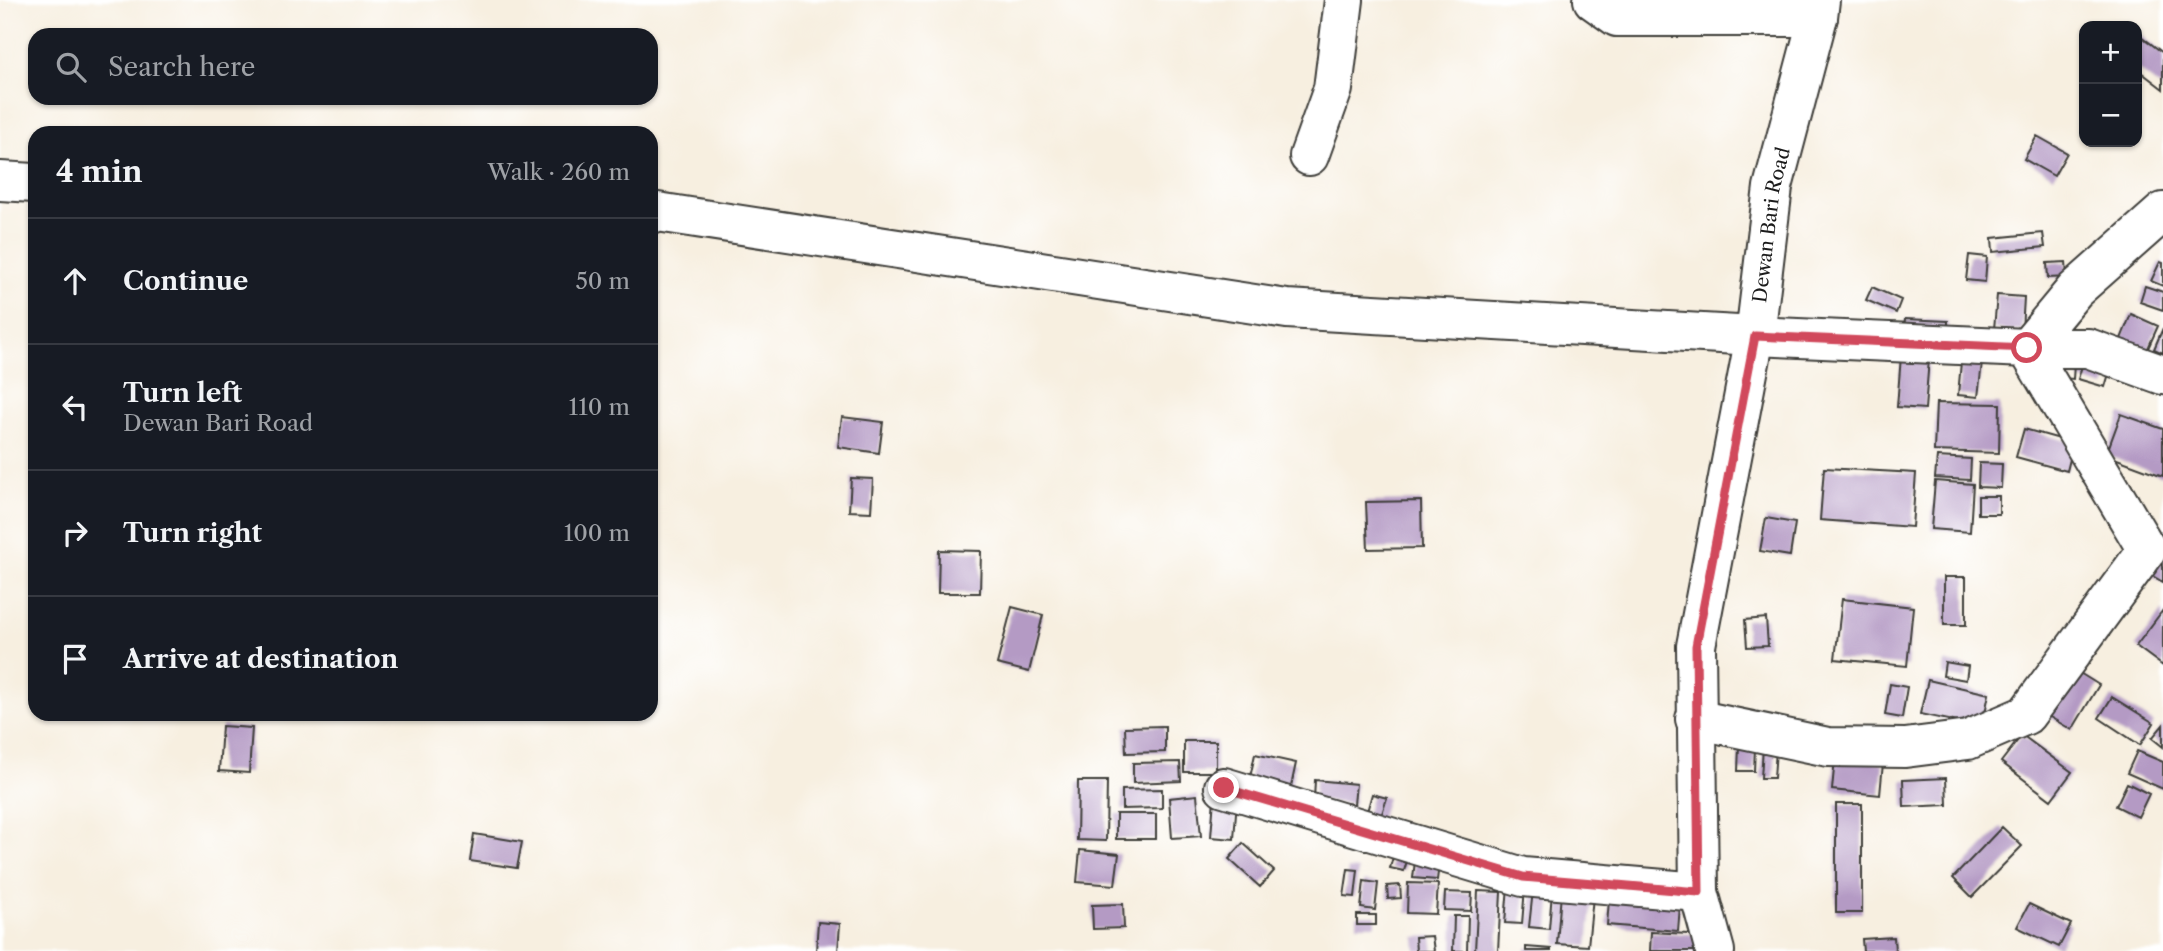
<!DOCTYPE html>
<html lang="en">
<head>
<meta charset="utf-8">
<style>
  :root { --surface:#171b24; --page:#20242c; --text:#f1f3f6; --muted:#9ea1a6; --line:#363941 }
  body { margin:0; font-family:"Libre Caslon Text",serif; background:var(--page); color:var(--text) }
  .controls { position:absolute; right:21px; top:21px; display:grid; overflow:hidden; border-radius:14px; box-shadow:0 2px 5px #0004 }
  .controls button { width:63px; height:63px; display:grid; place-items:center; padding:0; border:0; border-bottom:2px solid var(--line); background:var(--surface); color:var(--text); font:35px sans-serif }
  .stop { position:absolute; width:21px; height:21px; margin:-16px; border:5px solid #d1495b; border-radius:50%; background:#fff }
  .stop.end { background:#d1495b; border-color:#fff; box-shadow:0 2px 7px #0008 }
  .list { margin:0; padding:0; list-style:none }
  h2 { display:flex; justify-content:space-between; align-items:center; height:91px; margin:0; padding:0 28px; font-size:30px }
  h2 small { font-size:23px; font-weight:400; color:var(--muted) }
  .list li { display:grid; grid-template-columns:46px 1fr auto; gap:21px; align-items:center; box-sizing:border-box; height:126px; padding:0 28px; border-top:2px solid var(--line) }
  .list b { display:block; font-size:26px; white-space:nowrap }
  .list p { margin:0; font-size:23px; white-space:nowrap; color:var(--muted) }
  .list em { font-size:23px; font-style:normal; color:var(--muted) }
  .icon { flex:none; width:38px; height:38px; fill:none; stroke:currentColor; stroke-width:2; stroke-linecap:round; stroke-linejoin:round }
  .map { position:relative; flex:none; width:2163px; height:951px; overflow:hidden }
  .search { position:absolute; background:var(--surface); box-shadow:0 2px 5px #0004; left:28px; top:28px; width:630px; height:77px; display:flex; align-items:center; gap:18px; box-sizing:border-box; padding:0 24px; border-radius:21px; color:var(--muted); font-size:26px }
  .panel { position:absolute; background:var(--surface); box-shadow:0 2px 5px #0004; left:28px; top:126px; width:630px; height:595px; border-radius:21px }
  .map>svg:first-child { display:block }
</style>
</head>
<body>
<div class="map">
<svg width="2163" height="951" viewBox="0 0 2163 951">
  <rect width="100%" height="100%" fill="#fff"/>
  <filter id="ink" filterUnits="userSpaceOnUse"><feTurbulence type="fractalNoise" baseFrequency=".0143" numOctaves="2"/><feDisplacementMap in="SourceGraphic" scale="14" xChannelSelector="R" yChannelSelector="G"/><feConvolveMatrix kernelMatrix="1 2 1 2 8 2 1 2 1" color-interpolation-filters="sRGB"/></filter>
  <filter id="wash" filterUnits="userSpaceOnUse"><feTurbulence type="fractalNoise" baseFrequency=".00686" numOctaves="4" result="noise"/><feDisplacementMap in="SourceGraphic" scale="28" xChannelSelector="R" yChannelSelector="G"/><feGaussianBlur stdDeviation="1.57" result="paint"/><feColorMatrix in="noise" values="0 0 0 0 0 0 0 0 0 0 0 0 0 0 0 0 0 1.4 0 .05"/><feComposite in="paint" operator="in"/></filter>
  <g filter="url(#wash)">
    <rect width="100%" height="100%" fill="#f7efe0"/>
    <g id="blocks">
      <path fill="#b49ac4" d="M 2137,33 L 2163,53 L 2163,89 L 2137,69 Z
        M 2037,136 L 2067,153 L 2054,176 L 2024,159 Z
        M 2043,233 L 2045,247 L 1993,252 L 1992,238 Z
        M 1969,255 L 1987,257 L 1985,282 L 1966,280 Z
        M 2066,262 L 2067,277 L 2048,278 L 2047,263 Z
        M 2160,262 L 2163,263 L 2163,286 L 2151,281 Z
        M 2145,286 L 2163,292 L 2163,310 L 2140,302 Z
        M 1872,287 L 1901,300 L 1896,313 L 1866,300 Z
        M 1997,295 L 2024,297 L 2022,331 L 1994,329 Z
        M 2131,314 L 2158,326 L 2145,355 L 2119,344 Z
        M 1905,319 L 1948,321 L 1948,333 L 1904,331 Z
        M 2163,328 L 2163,353 L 2154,349 Z
        M 1962,351 L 1983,354 L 1978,397 L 1958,395 Z
        M 2075,351 L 2073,379 L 2051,377 Z
        M 2086,353 L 2113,360 L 2105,387 L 2078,379 Z
        M 1901,356 L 1929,359 L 1925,409 L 1897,407 Z
        M 1936,403 L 2000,404 L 1999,453 L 1934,451 Z
        M 2121,414 L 2163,429 L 2163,476 L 2106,455 Z
        M 842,417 L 883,422 L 879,453 L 838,447 Z
        M 2024,429 L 2074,443 L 2067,471 L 2016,457 Z
        M 1937,457 L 1971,459 L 1970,480 L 1935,478 Z
        M 1979,463 L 2002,464 L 2001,488 L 1978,487 Z
        M 1824,468 L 1916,473 L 1912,527 L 1820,520 Z
        M 851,478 L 873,479 L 871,512 L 849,511 Z
        M 1935,481 L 1973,484 L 1970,532 L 1931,529 Z
        M 1978,496 L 1999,496 L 1999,514 L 1978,514 Z
        M 1421,501 L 1422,548 L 1368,549 L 1366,502 Z
        M 1766,518 L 1795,523 L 1790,556 L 1760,551 Z
        M 939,550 L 981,551 L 980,593 L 938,593 Z
        M 2163,552 L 2163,582 L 2151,575 Z
        M 1944,577 L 1966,577 L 1966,625 L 1944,625 Z
        M 1842,599 L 1913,607 L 1907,666 L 1835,659 Z
        M 1012,607 L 1043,615 L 1029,672 L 997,664 Z
        M 2163,610 L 2163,666 L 2136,646 Z
        M 1766,618 L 1768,646 L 1747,647 L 1745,620 Z
        M 1945,662 L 1968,666 L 1966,680 L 1943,676 Z
        M 2070,667 L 2099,685 L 2072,730 L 2043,713 Z
        M 1928,680 L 1989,694 L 1982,727 L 1920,714 Z
        M 1890,684 L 1907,687 L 1902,718 L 1885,715 Z
        M 2112,697 L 2154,723 L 2140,745 L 2099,718 Z
        M 2163,725 L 2163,747 L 2152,738 Z
        M 222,726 L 252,728 L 249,773 L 219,771 Z
        M 1165,726 L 1165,752 L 1126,753 L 1125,727 Z
        M 2022,735 L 2072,772 L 2051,800 L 2001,762 Z
        M 1184,741 L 1216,741 L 1216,772 L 1184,772 Z
        M 1739,746 L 1755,747 L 1754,771 L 1738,771 Z
        M 1763,747 L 1776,749 L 1774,778 L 1761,778 Z
        M 2137,751 L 2163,762 L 2163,789 L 2127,773 Z
        M 1255,754 L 1296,763 L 1289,796 L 1248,787 Z
        M 1835,758 L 1883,763 L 1880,795 L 1832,790 Z
        M 1180,762 L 1181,781 L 1133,783 L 1133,763 Z
        M 1946,778 L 1947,805 L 1904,807 L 1903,780 Z
        M 1315,780 L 1356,784 L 1354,804 L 1314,800 Z
        M 1078,781 L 1107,781 L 1106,841 L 1077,840 Z
        M 2127,783 L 2149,794 L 2138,817 L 2116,806 Z
        M 1162,789 L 1162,808 L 1122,809 L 1122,790 Z
        M 1372,794 L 1387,798 L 1378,826 L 1364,822 Z
        M 1197,795 L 1201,836 L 1172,838 L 1169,798 Z
        M 1214,798 L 1237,799 L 1234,839 L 1211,837 Z
        M 1836,804 L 1862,804 L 1862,913 L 1836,913 Z
        M 1116,814 L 1156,814 L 1156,839 L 1116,839 Z
        M 2002,827 L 2022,846 L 1972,897 L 1953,878 Z
        M 474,834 L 522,842 L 517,868 L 470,861 Z
        M 1243,843 L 1274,871 L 1260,887 L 1229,859 Z
        M 1080,850 L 1119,854 L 1115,885 L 1077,882 Z
        M 1394,853 L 1408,857 L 1404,871 L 1390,868 Z
        M 1415,861 L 1439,864 L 1437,880 L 1413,878 Z
        M 1348,869 L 1358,870 L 1355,897 L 1344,896 Z
        M 1364,881 L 1378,883 L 1375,910 L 1361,908 Z
        M 1408,883 L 1438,884 L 1436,914 L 1407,913 Z
        M 1400,885 L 1401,898 L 1388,899 L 1387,886 Z
        M 1508,886 L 1525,888 L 1522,924 L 1505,923 Z
        M 1533,890 L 1552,892 L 1549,929 L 1529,927 Z
        M 1478,891 L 1501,892 L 1498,951 L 1475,951 Z
        M 1445,892 L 1472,893 L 1471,911 L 1444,910 Z
        M 1561,893 L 1593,897 L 1588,946 L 1557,944 Z
        M 1609,900 L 1680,906 L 1678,931 L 1607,925 Z
        M 1123,904 L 1124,928 L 1093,929 L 1092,905 Z
        M 2029,904 L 2071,924 L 2059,947 L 2017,927 Z
        M 1357,915 L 1376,915 L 1376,925 L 1357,925 Z
        M 1454,916 L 1468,916 L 1467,951 L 1453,951 Z
        M 818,922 L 840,924 L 838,951 L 816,951 Z
        M 1651,932 L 1707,935 L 1706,951 L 1650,951 Z
        M 1432,936 L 1434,951 L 1416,951 L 1415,937 Z
        M 1894,937 L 1895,951 L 1863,951 L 1862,939 Z
        M 1526,947 L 1551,949 L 1551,951 L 1526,951 Z"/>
    </g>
  </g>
  <g filter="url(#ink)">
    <use href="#blocks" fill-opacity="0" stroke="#3d3c39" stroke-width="2"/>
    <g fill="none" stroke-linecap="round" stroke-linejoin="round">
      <defs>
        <g id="minor">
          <path d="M 1593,0 L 1617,17 L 1818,17"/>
          <path d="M 1309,156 L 1333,89 L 1344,0"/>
          <path d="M 0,181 L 35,183"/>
          <path d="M 651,211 L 1287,309 L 1755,336 L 2027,348 L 2075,290 L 2163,212"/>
          <path d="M 2027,348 L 2088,348 L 2163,375"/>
          <path d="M 1695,719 L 1828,747 L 1905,748 L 1968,740 L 2026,715 L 2147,550 L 2027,348"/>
          <path d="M 1224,787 L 1523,877 L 1699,892"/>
          <path id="s1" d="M 1715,951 L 1699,892 L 1696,646 L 1755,336 L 1773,187 L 1818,17 L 1820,0"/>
        </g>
      </defs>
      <use href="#minor" stroke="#3d3c39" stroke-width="42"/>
      <use href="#minor" stroke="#fff" stroke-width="38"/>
    </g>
  </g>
  <g fill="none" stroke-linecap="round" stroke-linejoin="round" filter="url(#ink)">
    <path stroke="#d1495b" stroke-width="9" d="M 1224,788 L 1523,877 L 1699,892 L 1696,646 L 1755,336 L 2027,348"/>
  </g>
  <g text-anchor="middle" stroke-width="7" stroke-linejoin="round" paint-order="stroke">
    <g font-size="19" fill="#1c1c1c" stroke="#fff">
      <text dy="7" stroke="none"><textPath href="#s1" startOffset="735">Dewan Bari Road</textPath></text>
    </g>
  </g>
</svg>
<div class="controls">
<button>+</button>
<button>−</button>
</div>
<div class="stop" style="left:2027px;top:348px"></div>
<div class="stop end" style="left:1224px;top:788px"></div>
<div class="search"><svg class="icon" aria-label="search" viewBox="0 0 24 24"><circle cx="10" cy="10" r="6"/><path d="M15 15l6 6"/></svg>Search here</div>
<section class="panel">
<h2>4 min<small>Walk · 260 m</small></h2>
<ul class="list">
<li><svg class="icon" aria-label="ahead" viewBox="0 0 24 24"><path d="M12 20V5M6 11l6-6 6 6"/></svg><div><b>Continue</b></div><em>50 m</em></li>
<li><svg class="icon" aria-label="left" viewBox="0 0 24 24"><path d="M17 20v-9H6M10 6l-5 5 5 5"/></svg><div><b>Turn left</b><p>Dewan Bari Road</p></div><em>110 m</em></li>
<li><svg class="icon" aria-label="right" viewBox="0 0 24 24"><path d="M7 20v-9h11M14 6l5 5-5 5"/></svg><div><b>Turn right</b></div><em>100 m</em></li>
<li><svg class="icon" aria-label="arrive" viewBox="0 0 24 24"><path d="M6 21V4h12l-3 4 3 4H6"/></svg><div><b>Arrive at destination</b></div></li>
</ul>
</section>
</div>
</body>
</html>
